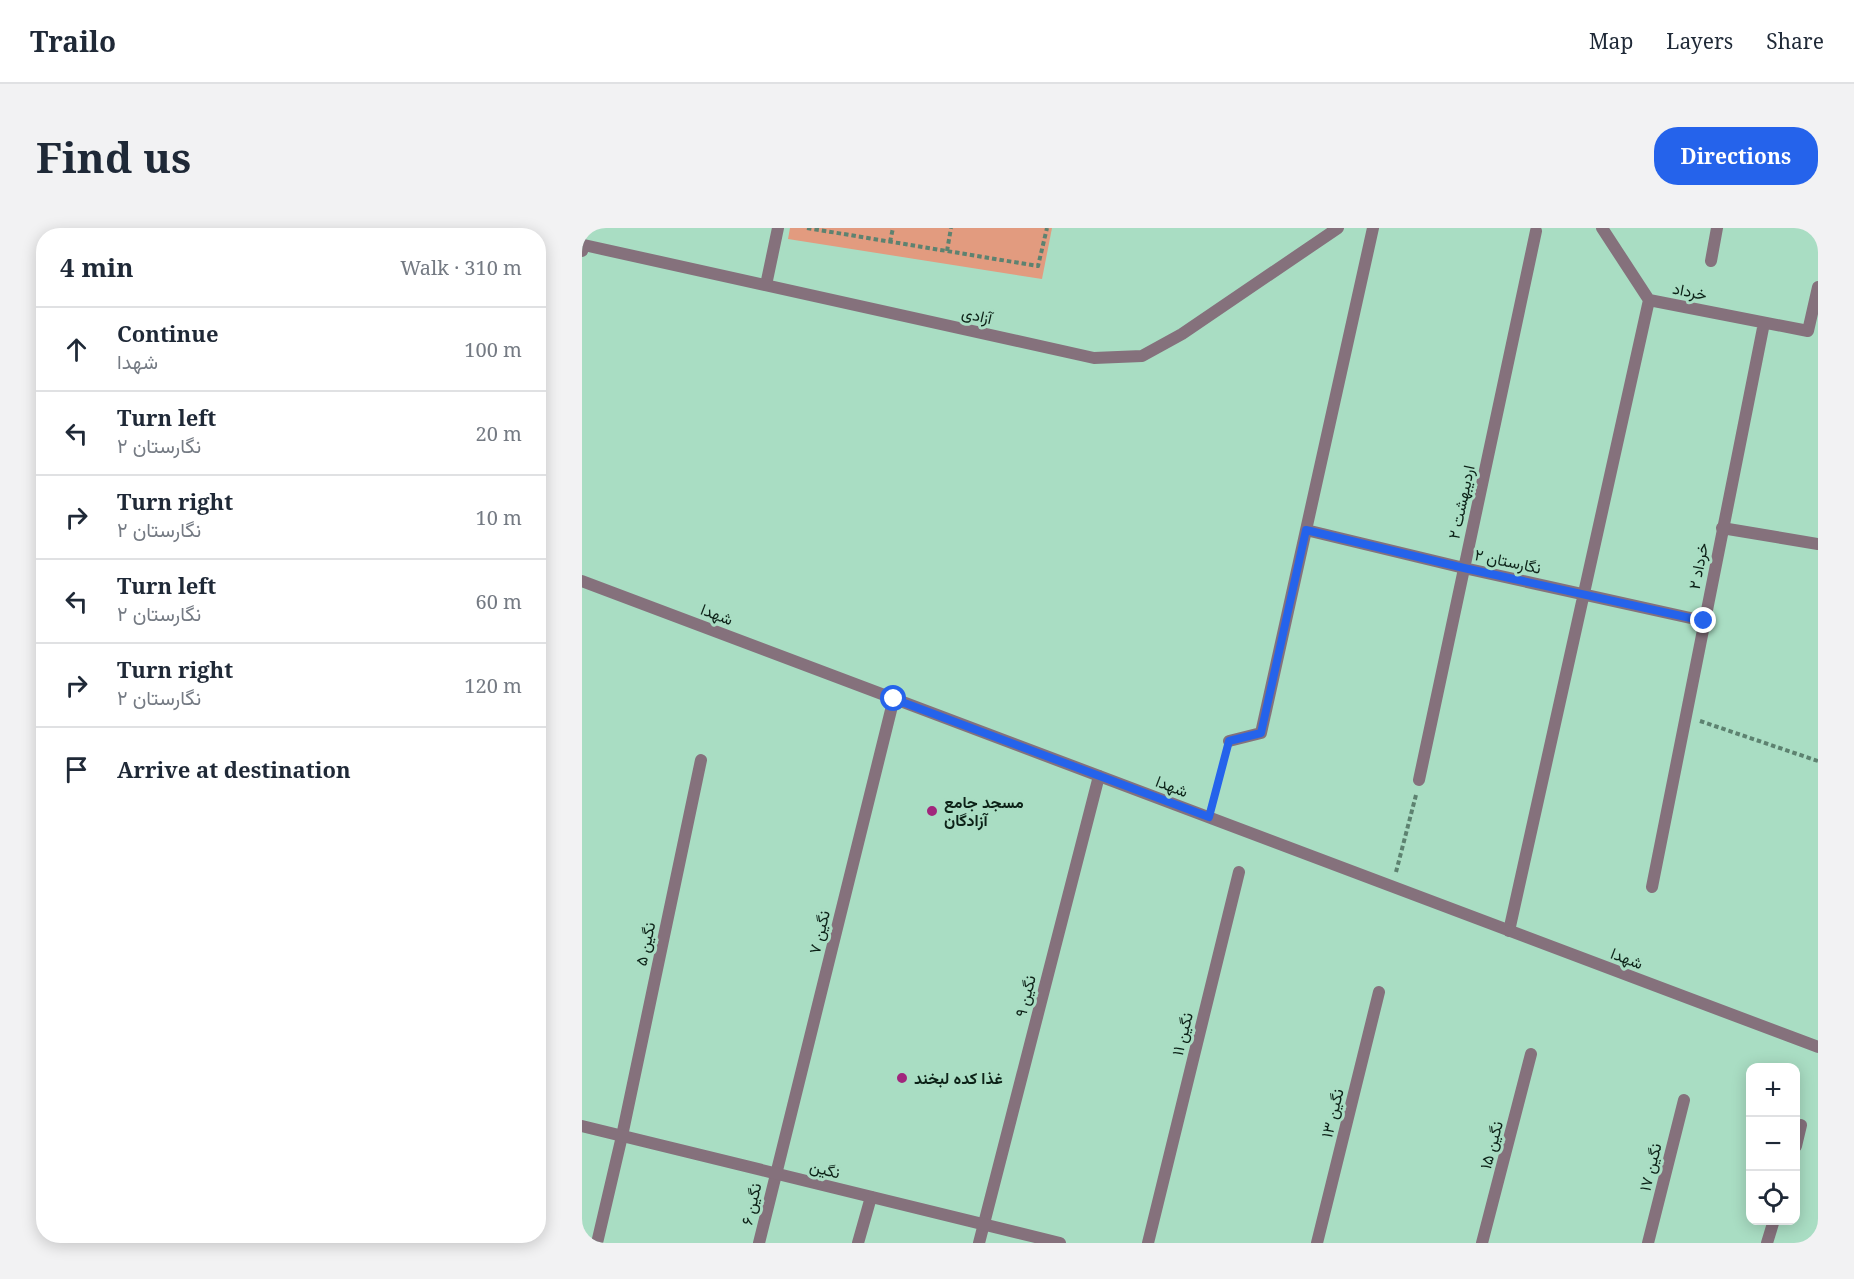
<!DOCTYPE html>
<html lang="en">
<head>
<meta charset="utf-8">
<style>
  :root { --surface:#fff; --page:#f2f2f3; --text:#1f2937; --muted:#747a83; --line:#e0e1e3; --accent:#2563eb }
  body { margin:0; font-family:"Noto Serif",Vazirmatn,serif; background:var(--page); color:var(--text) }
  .controls { position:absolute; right:18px; bottom:18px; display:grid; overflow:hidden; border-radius:12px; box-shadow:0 3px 15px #0003 }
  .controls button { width:54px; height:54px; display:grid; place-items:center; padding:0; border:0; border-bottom:2px solid var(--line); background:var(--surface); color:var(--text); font:30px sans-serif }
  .stop { position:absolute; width:18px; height:18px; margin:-14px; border:4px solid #2563eb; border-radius:50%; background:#fff }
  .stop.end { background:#2563eb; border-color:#fff; box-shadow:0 2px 6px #0008 }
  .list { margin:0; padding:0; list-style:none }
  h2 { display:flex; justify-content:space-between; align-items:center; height:78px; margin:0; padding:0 24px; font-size:26px }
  h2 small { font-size:20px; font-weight:400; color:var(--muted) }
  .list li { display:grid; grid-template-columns:39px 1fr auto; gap:18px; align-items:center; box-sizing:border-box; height:84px; padding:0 24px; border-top:2px solid var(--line) }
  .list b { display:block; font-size:22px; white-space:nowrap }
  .list p { margin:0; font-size:20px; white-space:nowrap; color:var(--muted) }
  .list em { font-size:20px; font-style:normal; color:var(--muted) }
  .icon { flex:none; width:33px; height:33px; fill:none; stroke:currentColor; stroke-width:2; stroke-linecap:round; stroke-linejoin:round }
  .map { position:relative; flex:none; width:1236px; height:1015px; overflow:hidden; border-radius:24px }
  header { display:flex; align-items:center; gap:36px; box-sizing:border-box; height:84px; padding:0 30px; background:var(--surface); border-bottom:2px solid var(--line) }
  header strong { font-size:28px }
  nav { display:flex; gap:33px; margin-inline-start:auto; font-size:21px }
  .intro { display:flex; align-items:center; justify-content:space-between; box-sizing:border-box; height:144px; padding:0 36px }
  h1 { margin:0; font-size:42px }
  .button { padding:15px 27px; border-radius:24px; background:var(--accent); color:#fff; font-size:21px; font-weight:700 }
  main { display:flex; gap:36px; padding:0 36px }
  aside { flex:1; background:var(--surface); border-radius:24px; box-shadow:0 3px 15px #0003 }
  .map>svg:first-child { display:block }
</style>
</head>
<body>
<header>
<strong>Trailo</strong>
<nav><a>Map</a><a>Layers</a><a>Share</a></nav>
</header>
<div class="intro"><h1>Find us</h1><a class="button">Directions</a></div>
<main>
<aside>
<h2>4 min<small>Walk · 310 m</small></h2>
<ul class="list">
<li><svg class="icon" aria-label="ahead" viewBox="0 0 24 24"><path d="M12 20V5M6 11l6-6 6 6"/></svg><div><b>Continue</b><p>شهدا</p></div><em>100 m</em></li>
<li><svg class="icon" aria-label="left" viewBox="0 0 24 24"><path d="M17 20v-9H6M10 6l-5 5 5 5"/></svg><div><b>Turn left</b><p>نگارستان ۲</p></div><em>20 m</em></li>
<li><svg class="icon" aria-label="right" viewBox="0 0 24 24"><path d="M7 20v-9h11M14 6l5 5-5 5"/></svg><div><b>Turn right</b><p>نگارستان ۲</p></div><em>10 m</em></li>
<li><svg class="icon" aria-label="left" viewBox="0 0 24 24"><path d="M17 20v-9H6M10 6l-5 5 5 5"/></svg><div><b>Turn left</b><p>نگارستان ۲</p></div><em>60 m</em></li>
<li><svg class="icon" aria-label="right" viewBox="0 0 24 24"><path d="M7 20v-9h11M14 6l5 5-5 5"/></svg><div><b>Turn right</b><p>نگارستان ۲</p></div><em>120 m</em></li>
<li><svg class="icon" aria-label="arrive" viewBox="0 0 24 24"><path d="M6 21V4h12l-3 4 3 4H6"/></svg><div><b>Arrive at destination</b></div></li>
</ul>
</aside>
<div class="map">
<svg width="1236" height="1015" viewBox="0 0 1236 1015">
  <rect width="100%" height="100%" fill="#a9ddc3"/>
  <path fill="#e29b7f" d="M 208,0 L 470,0 L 460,51 L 206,11 Z"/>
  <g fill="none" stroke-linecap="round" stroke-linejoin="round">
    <path stroke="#5d8270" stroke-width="4" stroke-dasharray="4.5 3" stroke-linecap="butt" d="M 225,0 L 456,38 L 465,0
      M 308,14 L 311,0
      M 365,23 L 369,0
      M 1118,493 L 1236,533
      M 631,574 L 643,526
      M 814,644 L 834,567"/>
    <path stroke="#85717c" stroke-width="12" d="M 1129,33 L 1135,0
      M 1140,300 L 1236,316
      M 1214,918 L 1219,897
      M 1185,1015 L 1192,992"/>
    <path stroke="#85717c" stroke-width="12" d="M 1020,0 L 1067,72 L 1226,103 L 1236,59
      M 184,57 L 196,0
      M 724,302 L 882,340 L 1122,393
      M 647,513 L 679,505 L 791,0
      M 837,552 L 954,3
      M 1070,659 L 1182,95
      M 927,703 L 1067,72
      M 15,1015 L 40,908 L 119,532
      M 177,1015 L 312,470
      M 276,1015 L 289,969
      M 397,1015 L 517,548
      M 566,1015 L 657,644
      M 735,1015 L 797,764
      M 900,1015 L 949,826
      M 1066,1015 L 1102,872"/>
    <path stroke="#85717c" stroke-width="12" d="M 0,23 L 2,17 L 512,130 L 560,128 L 600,106 L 756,0
      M 0,353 L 1236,819
      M 0,898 L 478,1015"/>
  </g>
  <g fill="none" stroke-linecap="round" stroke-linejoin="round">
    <path stroke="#2563eb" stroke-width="8" d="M 312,471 L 627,589 L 647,513 L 679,505 L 724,302 L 882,340 L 1122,393"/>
  </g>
  <g fill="#a1267c" stroke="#a9ddc3" stroke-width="2">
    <circle cx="350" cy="583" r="6"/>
    <circle cx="320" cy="850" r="6"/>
  </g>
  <g text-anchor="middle" stroke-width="6" stroke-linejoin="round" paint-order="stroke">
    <g font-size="16" fill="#0c2117" stroke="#a9ddc3">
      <text transform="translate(1108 63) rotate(11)" y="6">خرداد</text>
      <text transform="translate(395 87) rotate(13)" y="6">آزادی</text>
      <text transform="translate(879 274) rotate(-78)" y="6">اردیبهشت ۲</text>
      <text transform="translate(926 333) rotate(12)" y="6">نگارستان ۲</text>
      <text transform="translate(1116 338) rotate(-79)" y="6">خرداد ۲</text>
      <text transform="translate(135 386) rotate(21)" y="6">شهدا</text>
      <text transform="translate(590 558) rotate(21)" y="6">شهدا</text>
      <text transform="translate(237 704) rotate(-76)" y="6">نگین ۷</text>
      <text transform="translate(63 716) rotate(-78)" y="6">نگین ۵</text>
      <text transform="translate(1045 730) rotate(21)" y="6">شهدا</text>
      <text transform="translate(443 768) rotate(-76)" y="6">نگین ۹</text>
      <text transform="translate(600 806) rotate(-76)" y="6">نگین ۱۱</text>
      <text transform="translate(750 885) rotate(-76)" y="6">نگین ۱۳</text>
      <text transform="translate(909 917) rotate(-75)" y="6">نگین ۱۵</text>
      <text transform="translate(1068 939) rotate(-76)" y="6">نگین ۱۷</text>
      <text transform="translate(243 941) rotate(14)" y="6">نگین</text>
      <text transform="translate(169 976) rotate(-77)" y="6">نگین ۶</text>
    </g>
    <g font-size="16" font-weight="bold" fill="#0c2117" stroke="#a9ddc3" text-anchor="start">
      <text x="362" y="580">مسجد جامع<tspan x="362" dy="18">آزادگان</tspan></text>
      <text x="332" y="856">غذا کده لبخند</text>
    </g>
  </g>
</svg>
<div class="controls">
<button>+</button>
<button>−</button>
<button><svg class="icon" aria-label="locate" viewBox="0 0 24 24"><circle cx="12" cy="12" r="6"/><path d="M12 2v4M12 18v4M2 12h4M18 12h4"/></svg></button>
</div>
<div class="stop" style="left:312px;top:471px"></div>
<div class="stop end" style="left:1122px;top:393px"></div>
</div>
</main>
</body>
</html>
